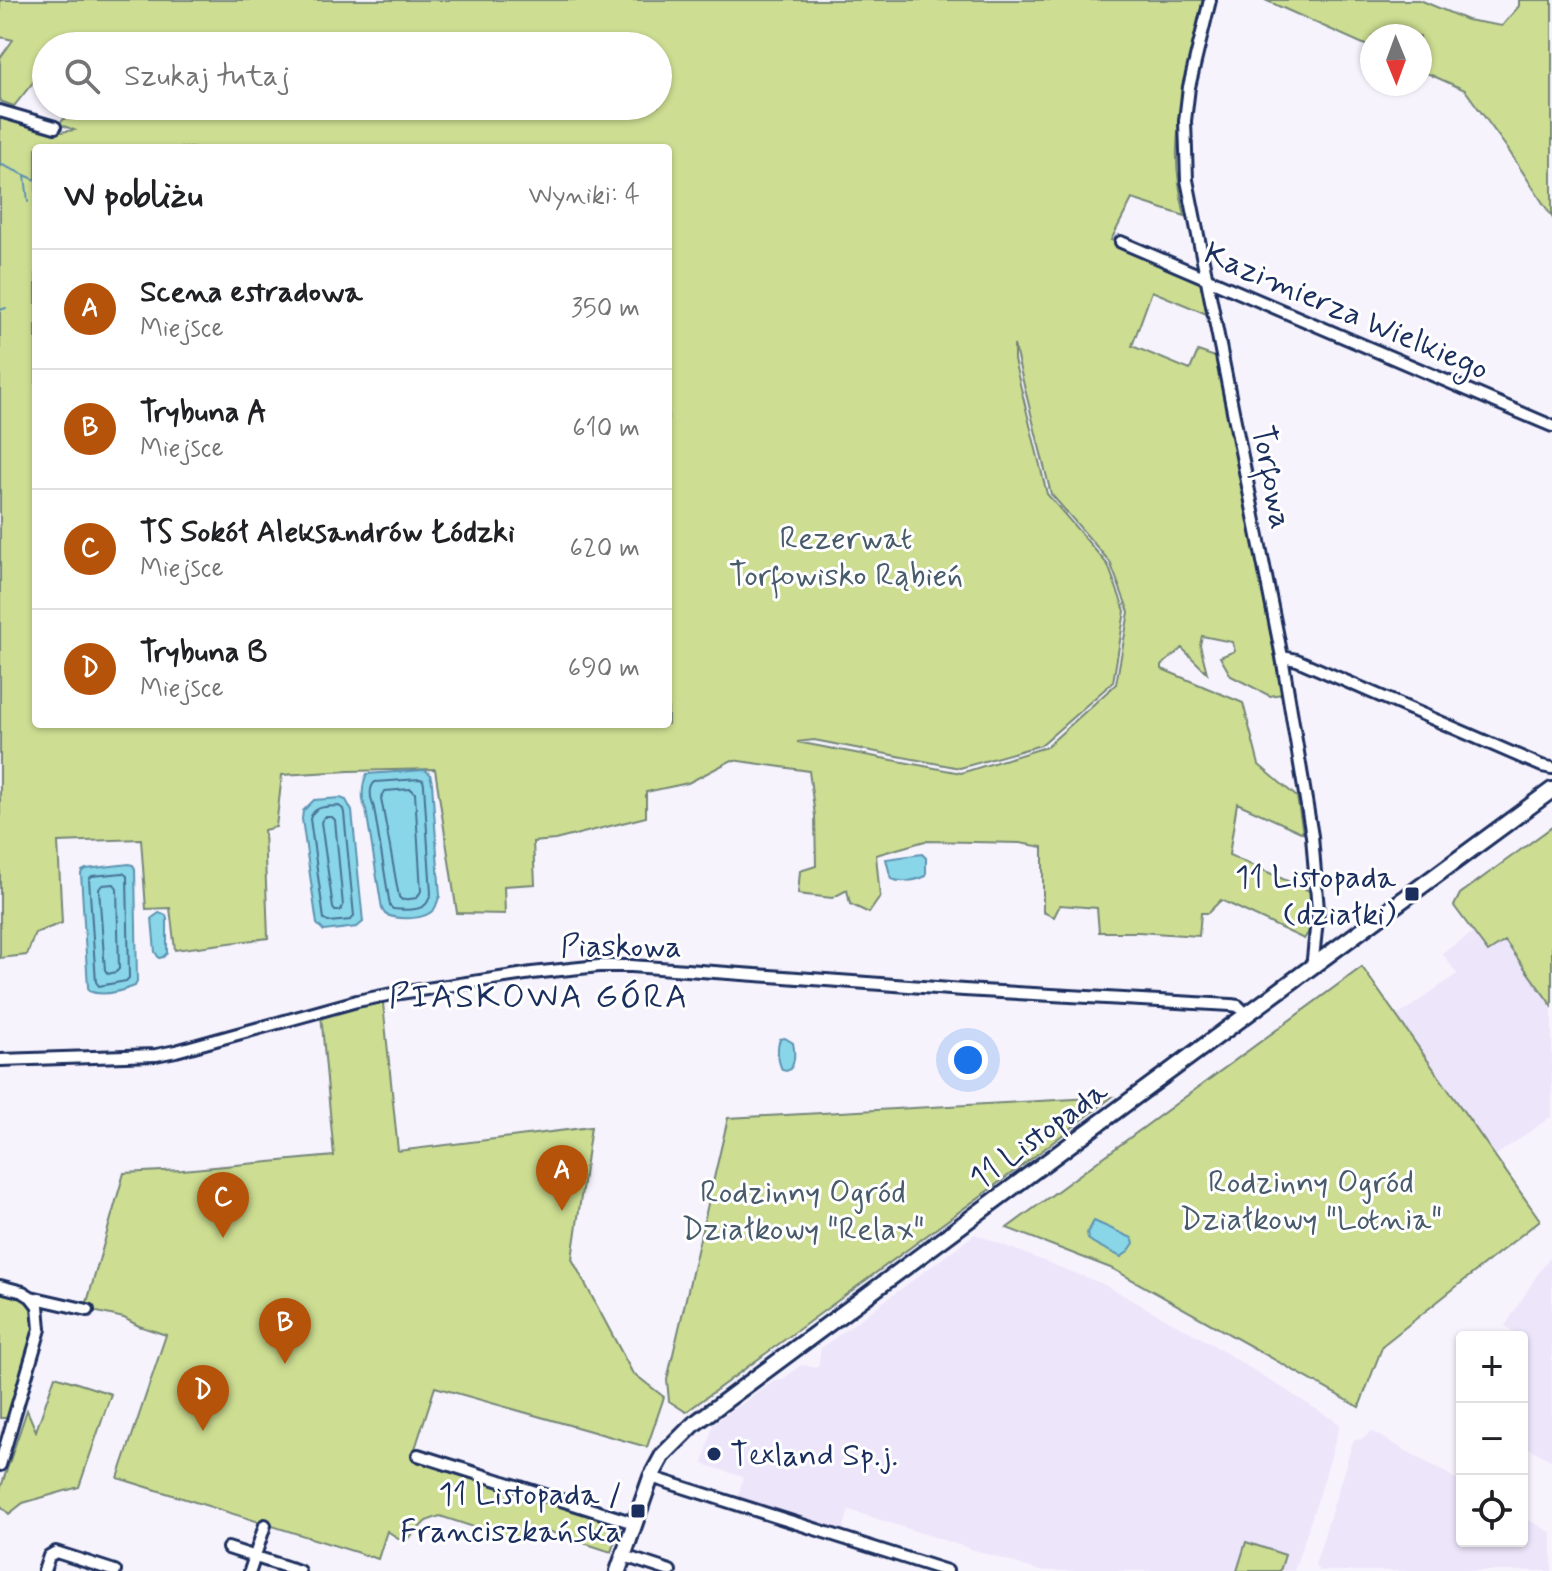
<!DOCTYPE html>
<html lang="pl">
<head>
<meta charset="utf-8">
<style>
  :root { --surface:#fff; --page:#f2f2f2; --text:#202124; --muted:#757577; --line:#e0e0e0; --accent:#b45309 }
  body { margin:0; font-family:Mynerve,sans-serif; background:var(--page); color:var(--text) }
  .controls { position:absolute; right:24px; bottom:24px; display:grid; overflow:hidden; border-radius:8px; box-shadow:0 2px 6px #0004 }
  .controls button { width:72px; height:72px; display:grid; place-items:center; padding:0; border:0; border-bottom:2px solid var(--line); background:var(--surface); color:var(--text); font:40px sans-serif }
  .compass { position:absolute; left:1360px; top:24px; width:72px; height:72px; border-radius:50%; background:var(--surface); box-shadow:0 2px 6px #0004; rotate:179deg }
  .you { position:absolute; left:968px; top:1060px; width:28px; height:28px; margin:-20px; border:6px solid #fff; border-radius:50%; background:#1a73e8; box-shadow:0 0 0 12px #1a73e833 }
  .badge { display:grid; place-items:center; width:52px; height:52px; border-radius:50%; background:var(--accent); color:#fff; font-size:26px; font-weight:700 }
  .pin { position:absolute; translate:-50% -66px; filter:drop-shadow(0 2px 4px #0008) }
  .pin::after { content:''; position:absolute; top:42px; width:28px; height:24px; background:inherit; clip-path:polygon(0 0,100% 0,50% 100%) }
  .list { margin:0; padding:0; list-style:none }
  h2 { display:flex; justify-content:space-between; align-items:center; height:104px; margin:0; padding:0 32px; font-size:34px }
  h2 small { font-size:26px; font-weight:400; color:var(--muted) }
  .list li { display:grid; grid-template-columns:52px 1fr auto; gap:24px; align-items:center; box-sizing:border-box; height:120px; padding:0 32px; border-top:2px solid var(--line) }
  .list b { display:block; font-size:30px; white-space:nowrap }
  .list p { margin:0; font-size:26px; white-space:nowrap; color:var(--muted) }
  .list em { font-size:26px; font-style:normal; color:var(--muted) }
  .icon { flex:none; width:44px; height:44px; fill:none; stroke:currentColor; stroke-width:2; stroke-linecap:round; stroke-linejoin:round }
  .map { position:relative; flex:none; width:1552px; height:1571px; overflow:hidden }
  .search { position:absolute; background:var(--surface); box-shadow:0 2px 6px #0004; left:32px; top:32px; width:640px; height:88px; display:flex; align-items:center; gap:20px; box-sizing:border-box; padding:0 28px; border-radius:44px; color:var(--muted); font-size:30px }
  .panel { position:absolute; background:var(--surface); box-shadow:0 2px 6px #0004; left:32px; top:144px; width:640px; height:584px; border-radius:8px }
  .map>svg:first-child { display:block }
</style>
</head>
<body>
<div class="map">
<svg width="1552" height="1571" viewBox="0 0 1552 1571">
  <rect width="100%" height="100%" fill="#f7f3fd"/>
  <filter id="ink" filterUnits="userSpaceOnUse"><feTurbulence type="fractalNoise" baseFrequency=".0125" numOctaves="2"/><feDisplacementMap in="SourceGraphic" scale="16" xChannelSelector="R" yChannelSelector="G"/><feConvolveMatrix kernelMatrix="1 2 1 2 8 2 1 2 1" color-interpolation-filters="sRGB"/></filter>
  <g filter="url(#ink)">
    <path fill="#ede5fa" d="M 1474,932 L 1488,952 L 1505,940 L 1552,1006 L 1552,1116 L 1495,1156 L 1396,1017 L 1457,974 L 1442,953 Z
      M 975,1234 L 1103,1284 L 1205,1340 L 1340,1424 L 1322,1487 L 1294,1571 L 1040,1571 L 849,1510 L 842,1534 L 737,1501 L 743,1477 L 703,1464 L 713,1424 L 776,1380 L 782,1380 L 801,1365 L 818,1367 L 821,1348 Z
      M 1552,1255 L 1552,1461 L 1522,1444 L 1522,1337 L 1505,1326 L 1537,1275 Z
      M 1371,1431 L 1462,1482 L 1462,1541 L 1522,1541 L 1522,1516 L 1552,1533 L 1552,1571 L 1319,1571 L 1315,1565 L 1353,1441 L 1364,1438 Z"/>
    <path fill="#cdde92" stroke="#748678" stroke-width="2" fill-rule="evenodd" d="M 0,0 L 1203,0 C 1193,47 1179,100 1177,148 C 1176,171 1180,194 1185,216 L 1132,199 L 1111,240 L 1199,280 L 1209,315 L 1152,291 L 1132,346 L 1190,370 L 1198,351 L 1218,358 L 1282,694 L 1270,696 L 1231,676 L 1220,657 L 1235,651 L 1232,642 L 1202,636 L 1200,645 L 1207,673 L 1182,648 L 1162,665 L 1162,669 L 1243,703 L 1259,765 L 1297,797 L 1303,833 L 1237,803 L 1229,855 L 1310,891 L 1310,930 L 1304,939 L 1221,900 L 1208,913 L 1201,913 L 1199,936 L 1138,932 L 1099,932 L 1097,908 L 1060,905 L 1054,917 L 1043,912 L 1043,847 L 1020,843 L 925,841 L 876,855 L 880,897 L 869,913 L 850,904 L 847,890 L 832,898 L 798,894 L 800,871 L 816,866 L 815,816 L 809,771 L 732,760 L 688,783 L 646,792 L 646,817 L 555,840 L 533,842 L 535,884 L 504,886 L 505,914 L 457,913 L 435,769 L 349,771 L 282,775 L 276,827 L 264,830 L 268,938 L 175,950 L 170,908 L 146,909 L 141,839 L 58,842 L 62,923 L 35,933 L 27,955 L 0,958 L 0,117 L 54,133 L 74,130 L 59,124 L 77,106 L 658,106 L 658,46 L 46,46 L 46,66 L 14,106 L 0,101 L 0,58 L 13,40 L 0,37 ZM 36,148 L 668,148 L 668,724 L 36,724 ZM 1014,345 L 1051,494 L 1110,562 L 1129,612 L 1116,684 L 1046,747 L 961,773 L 797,742 L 814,740 L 960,768 L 1041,745 L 1113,682 L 1125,611 L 1108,565 L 1047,494 L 1014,360 Z
      M 1265,0 L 1420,0 L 1467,20 L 1502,26 L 1519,6 L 1519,0 L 1552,0 L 1552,217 L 1507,148 L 1465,90 L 1420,70 L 1420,36 L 1372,36 L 1372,48 Z
      M 1552,827 L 1552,1006 L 1505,941 L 1488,952 L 1454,906 L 1460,894 Z
      M 1362,967 L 1540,1220 L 1383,1345 L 1359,1407 L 1113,1269 L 1007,1228 Z
      M 383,1003 L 398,1151 L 591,1127 L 572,1259 L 632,1372 L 664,1397 L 647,1447 L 435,1387 L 412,1458 L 621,1523 L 611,1552 L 542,1529 L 514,1540 L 440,1516 L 426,1521 L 407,1540 L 400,1539 L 387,1531 L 378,1559 L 118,1478 L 166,1335 L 139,1326 L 124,1318 L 88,1310 L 86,1306 L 124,1173 L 182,1170 L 334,1156 L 321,1014 Z
      M 1112,1097 L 1031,1159 L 686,1412 L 669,1401 L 667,1380 L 728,1118 Z
      M 0,1290 L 31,1297 L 40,1317 L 14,1418 L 0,1418 Z
      M 55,1376 L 111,1394 L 79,1487 L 23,1503 L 9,1514 L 0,1505 L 0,1490 L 27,1410 L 36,1431 Z
      M 1246,1542 L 1285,1555 L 1280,1571 L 1237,1571 Z"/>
    <path fill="#89d6e8" stroke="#5d93b1" stroke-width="2" d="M 425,770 L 430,774 L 432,783 L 440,896 C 438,899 437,904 435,908 C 426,921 397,920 385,914 L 382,909 L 366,809 C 361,801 362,783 367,774 Z
      M 340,798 L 346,800 L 352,811 L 363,922 L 357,927 L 324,931 L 317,924 L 302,819 L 303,811 L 314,800 Z
      M 922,854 L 926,858 L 926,876 C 916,881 901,883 891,879 L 886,859 Z
      M 129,864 L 133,865 L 135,869 L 137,982 L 135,986 C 122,991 102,997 89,991 L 88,987 L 81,874 L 82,871 L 86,869 Z
      M 159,913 L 166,915 L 167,919 L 167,953 L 163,957 L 159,958 L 155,952 L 152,918 Z
      M 785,1038 L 793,1043 C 795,1052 795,1061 791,1069 L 786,1071 L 782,1070 C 778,1061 776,1048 780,1039 Z
      M 1094,1221 L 1132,1238 L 1134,1243 L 1128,1252 L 1121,1257 C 1110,1251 1098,1247 1088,1239 L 1087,1233 Z"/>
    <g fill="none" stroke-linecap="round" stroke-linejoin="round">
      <path stroke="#477295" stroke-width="2" d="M 420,779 L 423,780 L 424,785 L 431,894 C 429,898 428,903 425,905 C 418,911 402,910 393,909 L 390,906 L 374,808 C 371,800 368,788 375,782 Z
        M 411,789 L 415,793 L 421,891 L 417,898 L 402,900 L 399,897 L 381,798 L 385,791 Z
        M 339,806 L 343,809 L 344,813 L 354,916 L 351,920 L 328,922 L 324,919 L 310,819 C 314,805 327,807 339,806 Z
        M 324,817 L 332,817 L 335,820 L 343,906 L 340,911 L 335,911 L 333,908 L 321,822 Z
        M 123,873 L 127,876 L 129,978 L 126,981 L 99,986 L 96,982 L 89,879 L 92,876 Z
        M 114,884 L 117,888 L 119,969 L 116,972 L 108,974 L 105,970 L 99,889 L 102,885 Z"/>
      <path stroke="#5d93b1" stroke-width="2" d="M 0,164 L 36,180
        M 25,175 L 28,202
        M 0,310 L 6,308"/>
      <defs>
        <path id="street" d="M 1210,0 L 1189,87 L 1185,121 L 1187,180 L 1282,657 L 1312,836 L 1318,910 L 1313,959 L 1314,965
          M 0,111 L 55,127
          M 1121,242 L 1552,426
          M 1282,657 L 1297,660 L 1542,766 L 1552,768
          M 0,1060 L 156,1055 L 176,1051 L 357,1001 L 387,995 L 532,973 L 599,966 L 631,966 L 964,990 L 1231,1005 L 1238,1006 L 1247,1015
          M 0,1286 L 23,1292 L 31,1297 L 88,1310
          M 418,1455 L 634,1523
          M 0,1465 L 40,1329 L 38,1306 L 31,1297
          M 651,1477 L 947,1571
          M 228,1548 L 299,1571
          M 624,1556 L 670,1571
          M 44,1571 L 49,1556 L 56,1552 L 115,1571
          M 250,1571 L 265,1525"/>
        <path id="secondary" d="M 618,1571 L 651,1477 L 663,1455 L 694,1424 L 1037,1169 L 1552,790"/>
      </defs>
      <use href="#street" stroke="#1b2f5e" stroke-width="16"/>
      <use href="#secondary" stroke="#1b2f5e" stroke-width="20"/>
      <use href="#street" stroke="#fff" stroke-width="10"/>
      <use href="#secondary" stroke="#fff" stroke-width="14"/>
    </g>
  </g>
  <g fill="#1b2f5e" stroke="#fff" stroke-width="3">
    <rect x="1404" y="886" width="16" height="16" rx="4"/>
    <circle cx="714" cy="1454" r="8"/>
    <rect x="630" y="1503" width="16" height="16" rx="4"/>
  </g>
  <g text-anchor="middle" stroke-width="6" stroke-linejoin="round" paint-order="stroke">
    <g font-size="32" fill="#1b2f5e" stroke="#fff">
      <text transform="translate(1347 310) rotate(23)" y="11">Kazimierza Wielkiego</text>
      <text transform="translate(1273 477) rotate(79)" y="11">Torfowa</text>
      <text x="621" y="956">Piaskowa</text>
      <text transform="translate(1038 1134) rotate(-36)" y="11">11 Listopada</text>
    </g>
    <g font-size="32" fill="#485b6b" stroke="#fff">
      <text x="846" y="548">Rezerwat<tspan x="846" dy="37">Torfowisko Rąbień</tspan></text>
      <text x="1311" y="1192">Rodzinny Ogród<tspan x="1311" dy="37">Działkowy "Lotnia"</tspan></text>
      <text x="803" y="1202">Rodzinny Ogród<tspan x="803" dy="37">Działkowy "Relax"</tspan></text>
    </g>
    <g font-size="32" fill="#1b2f5e" stroke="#fff" text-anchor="end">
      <text x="1396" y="887">11 Listopada<tspan x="1396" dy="37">(działki)</tspan></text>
      <text x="730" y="1465" text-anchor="start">Texland Sp.j.</text>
      <text x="622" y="1504">11 Listopada /<tspan x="622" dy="37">Franciszkańska</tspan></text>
    </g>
    <g font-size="34" letter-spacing="2" fill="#1b2f5e" stroke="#fff">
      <text x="539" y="1007">PIASKOWA GÓRA</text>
    </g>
  </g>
</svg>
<div class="controls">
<button>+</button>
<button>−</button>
<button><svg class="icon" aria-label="locate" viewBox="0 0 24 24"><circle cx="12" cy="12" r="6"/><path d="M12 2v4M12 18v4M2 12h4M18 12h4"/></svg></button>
</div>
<svg class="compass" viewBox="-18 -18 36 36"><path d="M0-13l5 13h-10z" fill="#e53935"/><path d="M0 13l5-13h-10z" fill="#757577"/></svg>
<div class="you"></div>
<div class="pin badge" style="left:562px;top:1211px">A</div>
<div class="pin badge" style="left:285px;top:1364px">B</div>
<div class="pin badge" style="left:223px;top:1238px">C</div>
<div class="pin badge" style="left:203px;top:1431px">D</div>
<div class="search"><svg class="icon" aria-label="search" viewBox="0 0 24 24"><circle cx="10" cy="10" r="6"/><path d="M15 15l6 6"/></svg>Szukaj tutaj</div>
<section class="panel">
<h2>W pobliżu<small>Wyniki: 4</small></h2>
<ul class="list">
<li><span class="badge">A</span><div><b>Scena estradowa</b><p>Miejsce</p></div><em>350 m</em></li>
<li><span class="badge">B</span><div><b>Trybuna A</b><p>Miejsce</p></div><em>610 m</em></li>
<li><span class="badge">C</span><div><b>TS Sokół Aleksandrów Łódzki</b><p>Miejsce</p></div><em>620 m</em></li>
<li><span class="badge">D</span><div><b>Trybuna B</b><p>Miejsce</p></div><em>690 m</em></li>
</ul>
</section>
</div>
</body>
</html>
